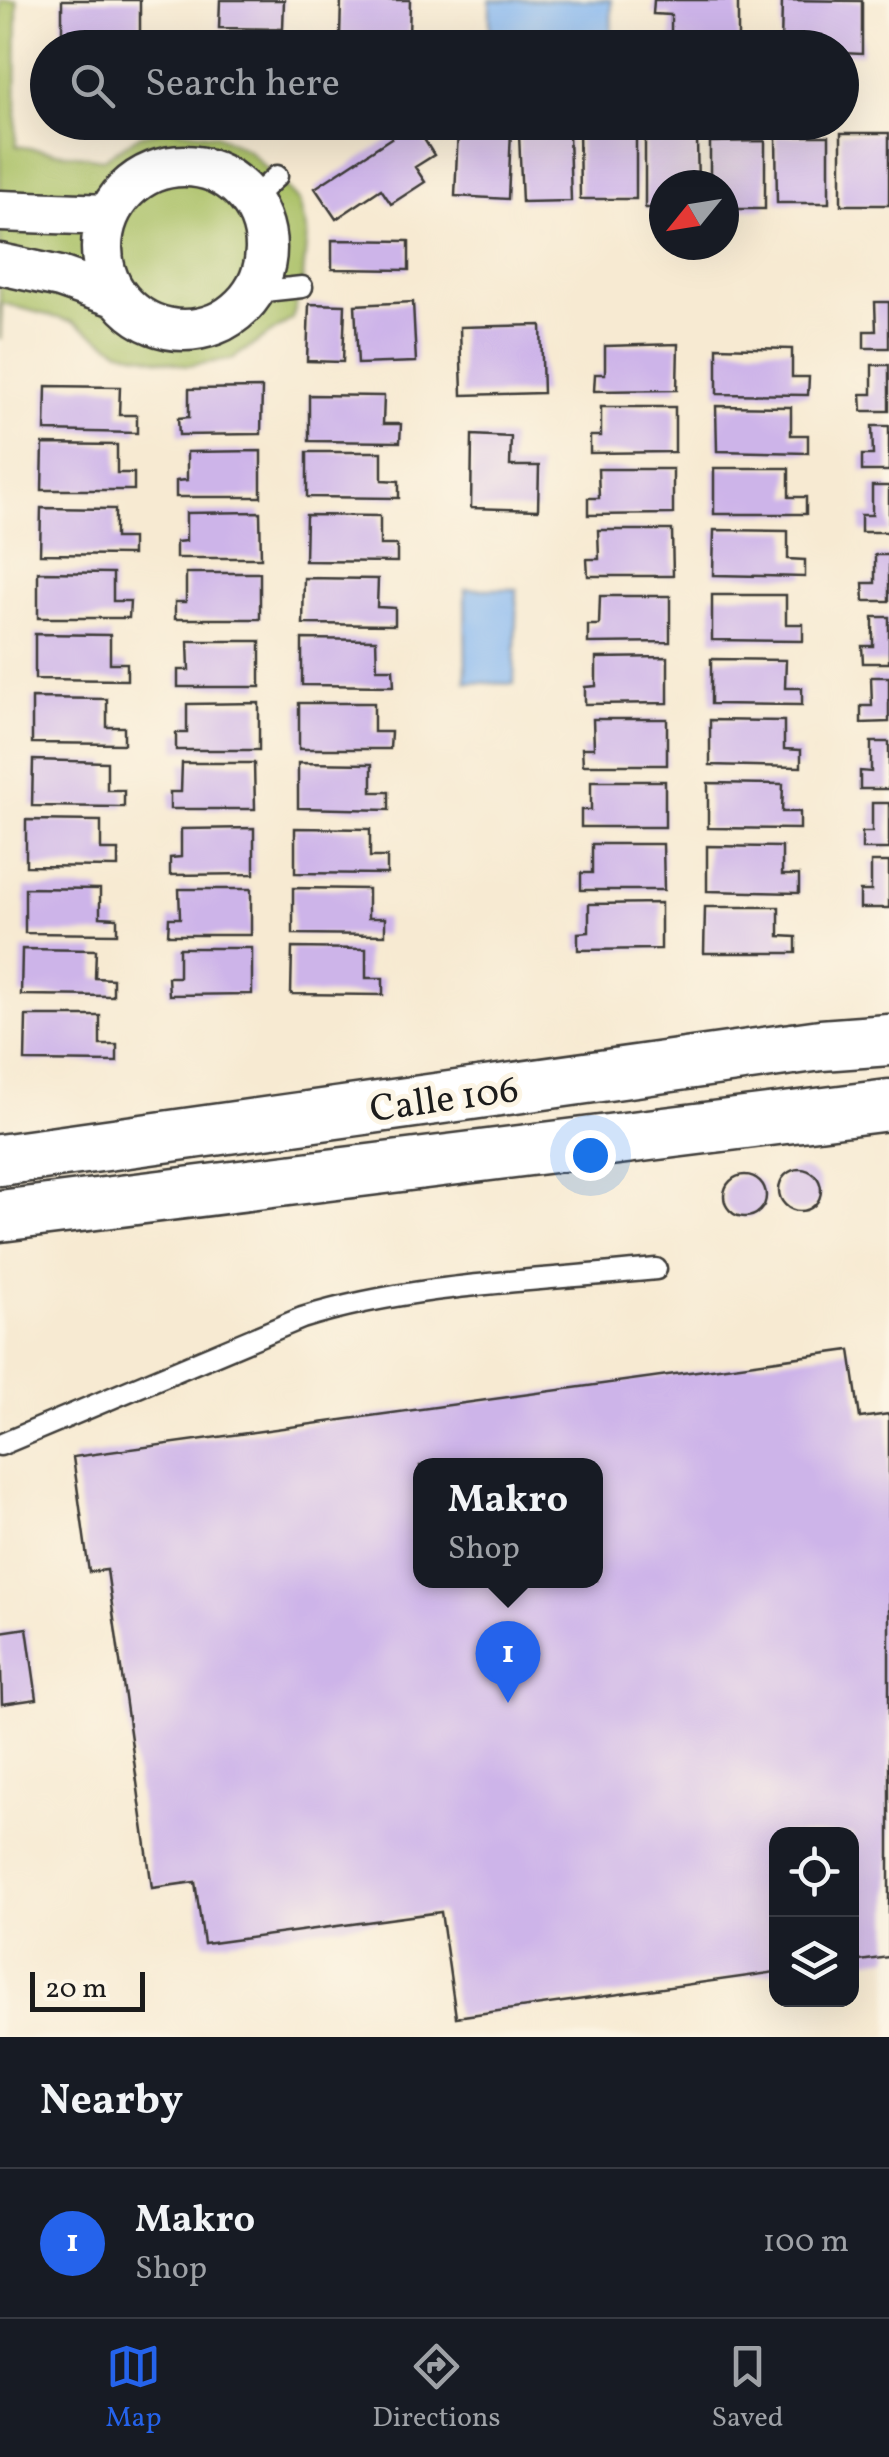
<!DOCTYPE html>
<html lang="en">
<head>
<meta charset="utf-8">
<style>
  :root { --surface:#171b24; --page:#20242c; --text:#f1f3f6; --muted:#9ea1a6; --line:#363941; --accent:#2563eb }
  body { margin:0; font-family:Vollkorn,serif; background:var(--page); color:var(--text) }
  .controls { position:absolute; right:30px; bottom:30px; display:grid; overflow:hidden; border-radius:20px; box-shadow:0 10px 40px #0002 }
  .controls button { width:90px; height:90px; display:grid; place-items:center; padding:0; border:0; border-bottom:2px solid var(--line); background:var(--surface); color:var(--text); font:50px sans-serif }
  .compass { position:absolute; left:649px; top:170px; width:90px; height:90px; border-radius:50%; background:var(--surface); box-shadow:0 10px 40px #0002; rotate:240deg }
  .scale { position:absolute; left:30px; bottom:25px; width:115px; box-sizing:border-box; padding-left:10px; border:5px solid #1c1c1c; border-top:0; font-size:28px; line-height:35px; white-space:nowrap; color:#1c1c1c; -webkit-text-stroke:8px #fcf5e5; paint-order:stroke }
  .you { position:absolute; left:590px; top:1155px; width:35px; height:35px; margin:-25px; border:8px solid #fff; border-radius:50%; background:#1a73e8; box-shadow:0 0 0 15px #1a73e833 }
  .badge { display:grid; place-items:center; width:65px; height:65px; border-radius:50%; background:var(--accent); color:#fff; font-size:32px; font-weight:700 }
  .pin { position:absolute; translate:-50% -82px; filter:drop-shadow(0 2px 5px #0008) }
  .pin::after { content:''; position:absolute; top:52px; width:35px; height:30px; background:inherit; clip-path:polygon(0 0,100% 0,50% 100%) }
  .popup { position:absolute; left:413px; top:1458px; width:190px; height:130px; box-sizing:border-box; display:grid; place-content:center; border-radius:20px; background:var(--surface); filter:drop-shadow(0 2px 8px #0005); font-size:32px; white-space:nowrap; color:var(--muted) }
  .popup b { font-size:38px; color:var(--text) }
  .popup::after { content:''; position:absolute; left:50%; top:100%; margin-left:-20px; border:20px solid transparent; border-top-color:var(--surface) }
  .list { margin:0; padding:0; list-style:none }
  h2 { display:flex; justify-content:space-between; align-items:center; height:130px; margin:0; padding:0 40px; font-size:42px }
  h2 small { font-size:32px; font-weight:400; color:var(--muted) }
  .list li { display:grid; grid-template-columns:65px 1fr auto; gap:30px; align-items:center; box-sizing:border-box; height:150px; padding:0 40px; border-top:2px solid var(--line) }
  .list b { display:block; font-size:38px; white-space:nowrap }
  .list p { margin:0; font-size:32px; white-space:nowrap; color:var(--muted) }
  .list em { font-size:32px; font-style:normal; color:var(--muted) }
  .icon { flex:none; width:55px; height:55px; fill:none; stroke:currentColor; stroke-width:2; stroke-linecap:round; stroke-linejoin:round }
  .map { position:relative; flex:none; width:889px; height:2037px; overflow:hidden }
  .search { position:absolute; background:var(--surface); box-shadow:0 10px 40px #0002; left:30px; right:30px; top:30px; height:110px; display:flex; align-items:center; gap:25px; box-sizing:border-box; padding:0 35px; border-radius:55px; color:var(--muted); font-size:38px }
  .sheet { height:280px; background:var(--surface) }
  nav { display:flex; justify-content:space-around; align-items:center; box-sizing:border-box; height:140px; border-top:2px solid var(--line); background:var(--surface); font-size:28px; color:var(--muted) }
  nav a { display:grid; justify-items:center; gap:5px }
  nav .on { color:var(--accent) }
  .map>svg:first-child { display:block }
</style>
</head>
<body>
<div class="map">
<svg width="889" height="2037" viewBox="0 0 889 2037">
  <rect width="100%" height="100%" fill="#fcf5e5"/>
  <filter id="ink" filterUnits="userSpaceOnUse"><feTurbulence type="fractalNoise" baseFrequency=".01" numOctaves="2"/><feDisplacementMap in="SourceGraphic" scale="20" xChannelSelector="R" yChannelSelector="G"/><feConvolveMatrix kernelMatrix="1 2 1 2 8 2 1 2 1" color-interpolation-filters="sRGB"/></filter>
  <filter id="wash" filterUnits="userSpaceOnUse"><feTurbulence type="fractalNoise" baseFrequency=".0048" numOctaves="4" result="noise"/><feDisplacementMap in="SourceGraphic" scale="40" xChannelSelector="R" yChannelSelector="G"/><feGaussianBlur stdDeviation="2.25" result="paint"/><feColorMatrix in="noise" values="0 0 0 0 0 0 0 0 0 0 0 0 0 0 0 0 0 1.4 0 .05"/><feComposite in="paint" operator="in"/></filter>
  <g filter="url(#wash)">
    <rect width="100%" height="100%" fill="#f7ead2"/>
    <path fill="#a8bf64" stroke="#626e40" stroke-width="2.5" d="M 0,0 L 17,0 L 16,146 L 103,159 L 141,135 L 171,129 L 216,135 L 249,151 L 299,201 L 307,234 L 302,287 L 292,319 L 232,359 L 187,366 L 121,351 L 73,322 L 2,303 L 0,340 Z"/>
    <path fill="#85b7f1" stroke="#506a86" stroke-width="2.5" d="M 490,0 L 611,0 L 612,47 L 490,47 Z
      M 465,589 L 517,589 L 514,684 L 466,682 Z"/>
    <g id="blocks">
      <path fill="#cdb4e9" fill-rule="evenodd" d="M 62,0 L 140,0 L 140,38 L 62,37 Z
        M 220,0 L 284,0 L 283,29 L 219,28 Z
        M 341,0 L 410,0 L 409,37 L 340,36 Z
        M 654,0 L 738,0 L 738,48 L 671,48 L 671,15 L 653,14 Z
        M 782,0 L 862,1 L 862,54 L 842,53 L 842,48 L 781,48 Z
        M 414,123 L 434,155 L 415,167 L 425,182 L 391,204 L 381,189 L 336,219 L 315,188 Z
        M 579,126 L 636,126 L 636,199 L 580,199 Z
        M 458,129 L 511,131 L 508,199 L 455,196 Z
        M 841,133 L 889,133 L 889,205 L 841,205 Z
        M 569,134 L 571,201 L 522,202 L 519,135 Z
        M 776,136 L 829,136 L 829,203 L 777,203 Z
        M 645,140 L 697,140 L 698,185 L 664,185 L 664,208 L 645,208 Z
        M 765,141 L 765,209 L 724,209 L 724,185 L 710,185 L 710,142 Z
        M 332,240 L 409,241 L 409,270 L 332,269 Z
        M 413,302 L 416,362 L 358,364 L 355,305 Z
        M 875,302 L 889,302 L 889,348 L 864,348 L 864,331 L 876,331 Z
        M 309,304 L 345,305 L 343,362 L 307,361 Z
        M 541,325 L 543,393 L 462,395 L 460,327 Z
        M 678,344 L 677,390 L 594,391 L 595,374 L 605,374 L 605,346 Z
        M 717,347 L 792,349 L 792,377 L 809,377 L 808,395 L 717,394 Z
        M 872,365 L 889,365 L 889,411 L 862,411 L 861,394 L 872,394 Z
        M 46,386 L 120,387 L 119,415 L 137,415 L 137,433 L 45,431 Z
        M 262,388 L 261,434 L 179,435 L 178,418 L 189,417 L 189,389 Z
        M 309,395 L 384,396 L 383,424 L 401,424 L 400,442 L 309,441 Z
        M 716,406 L 791,407 L 791,435 L 808,435 L 808,453 L 717,451 Z
        M 601,407 L 675,407 L 675,452 L 590,453 L 590,436 L 601,436 Z
        M 872,426 L 889,426 L 889,471 L 862,471 L 862,455 L 873,455 Z
        M 472,435 L 511,437 L 510,466 L 539,466 L 538,510 L 471,508 Z
        M 43,444 L 117,445 L 117,473 L 134,473 L 134,490 L 42,490 Z
        M 261,451 L 261,497 L 176,497 L 176,481 L 187,480 L 187,452 Z
        M 307,452 L 382,452 L 382,480 L 399,481 L 399,498 L 307,497 Z
        M 714,468 L 789,468 L 789,497 L 806,497 L 806,514 L 714,514 Z
        M 598,469 L 673,469 L 673,514 L 588,515 L 588,498 L 599,498 Z
        M 872,486 L 889,486 L 889,532 L 861,532 L 861,515 L 872,515 Z
        M 41,508 L 115,509 L 115,538 L 132,538 L 132,555 L 40,554 Z
        M 260,512 L 261,558 L 176,558 L 176,542 L 186,541 L 186,513 Z
        M 306,515 L 380,516 L 380,545 L 397,545 L 397,562 L 305,561 Z
        M 598,530 L 672,530 L 673,576 L 588,576 L 587,559 L 599,559 Z
        M 714,530 L 788,531 L 788,559 L 805,560 L 805,577 L 713,575 Z
        M 875,555 L 889,555 L 889,601 L 864,601 L 863,583 L 875,583 Z
        M 38,572 L 113,573 L 113,601 L 130,601 L 129,618 L 38,618 Z
        M 186,573 L 260,573 L 260,619 L 175,619 L 175,602 L 186,602 Z
        M 304,578 L 378,579 L 377,607 L 395,608 L 395,625 L 303,624 Z
        M 712,595 L 786,595 L 786,624 L 803,624 L 803,641 L 712,640 Z
        M 600,596 L 670,596 L 670,642 L 588,643 L 588,625 L 599,625 Z
        M 873,617 L 889,617 L 889,663 L 863,663 L 862,646 L 873,646 Z
        M 35,634 L 110,635 L 110,663 L 127,663 L 127,680 L 35,679 Z
        M 302,639 L 376,640 L 377,669 L 393,669 L 394,686 L 302,685 Z
        M 188,641 L 260,641 L 260,687 L 178,687 L 178,670 L 189,670 Z
        M 668,657 L 668,703 L 585,704 L 585,687 L 596,686 L 596,658 Z
        M 711,659 L 786,660 L 785,688 L 802,688 L 802,705 L 711,704 Z
        M 871,677 L 889,677 L 889,722 L 861,723 L 861,706 L 872,706 Z
        M 32,698 L 107,699 L 107,727 L 124,727 L 124,744 L 32,743 Z
        M 259,703 L 259,750 L 176,750 L 176,733 L 187,733 L 187,704 Z
        M 299,703 L 374,703 L 374,732 L 391,732 L 390,749 L 299,749 Z
        M 593,719 L 667,719 L 667,765 L 583,765 L 582,748 L 594,748 Z
        M 710,720 L 784,721 L 784,749 L 801,750 L 801,767 L 710,765 Z
        M 871,742 L 889,742 L 889,789 L 860,789 L 860,771 L 871,772 Z
        M 33,760 L 107,762 L 107,790 L 124,790 L 124,807 L 32,806 Z
        M 182,763 L 254,763 L 255,809 L 170,809 L 170,792 L 181,792 Z
        M 298,763 L 372,764 L 372,792 L 389,792 L 389,810 L 298,808 Z
        M 591,781 L 665,781 L 665,827 L 581,827 L 581,810 L 591,810 Z
        M 708,783 L 783,784 L 782,812 L 800,812 L 800,829 L 708,828 Z
        M 872,803 L 889,803 L 889,849 L 862,849 L 862,832 L 872,832 Z
        M 26,820 L 101,821 L 101,850 L 118,850 L 118,867 L 26,866 Z
        M 254,828 L 254,874 L 170,875 L 170,858 L 181,857 L 181,829 Z
        M 295,828 L 370,829 L 370,857 L 387,857 L 387,874 L 295,873 Z
        M 592,844 L 663,844 L 664,890 L 581,890 L 581,873 L 592,873 Z
        M 707,846 L 782,847 L 782,875 L 799,875 L 799,893 L 707,891 Z
        M 871,862 L 889,862 L 889,908 L 860,908 L 860,891 L 871,891 Z
        M 25,888 L 100,889 L 100,917 L 117,918 L 117,934 L 25,933 Z
        M 293,888 L 368,889 L 368,918 L 385,918 L 385,935 L 293,934 Z
        M 179,889 L 251,889 L 251,935 L 168,935 L 169,918 L 180,918 Z
        M 661,903 L 661,949 L 578,950 L 578,933 L 589,932 L 589,904 Z
        M 705,907 L 779,907 L 779,936 L 796,937 L 796,953 L 704,953 Z
        M 179,948 L 252,948 L 252,994 L 169,995 L 168,977 L 179,977 Z
        M 292,948 L 366,949 L 366,978 L 383,978 L 383,995 L 291,994 Z
        M 22,949 L 96,950 L 95,978 L 113,979 L 113,996 L 21,995 Z
        M 26,1016 L 100,1016 L 100,1045 L 117,1045 L 117,1062 L 25,1061 Z
        M779 1190a21 21 0 1 1 42 0a21 21 0 1 1-42 0Z
        M724 1196a21 21 0 1 1 42 0a21 21 0 1 1-42 0Z
        M 850,1350 L 860,1418 L 889,1414 L 889,1957 L 852,1962 L 852,1834 L 776,1834 L 776,1972 L 456,2017 L 441,1912 L 204,1944 L 195,1882 L 152,1888 L 107,1570 L 89,1572 L 73,1457 ZM 420,1466 L 596,1466 L 596,1580 L 420,1580 Z
        M 27,1628 L 37,1699 L 2,1704 L 0,1632 Z"/>
    </g>
  </g>
  <g filter="url(#ink)">
    <use href="#blocks" fill-opacity="0" stroke="#3d3b37" stroke-width="2.5"/>
    <g fill="none" stroke-linecap="round" stroke-linejoin="round">
      <defs>
        <path id="service" d="M 251,200 L 277,176
          M 255,292 L 302,287
          M 0,1445 L 302,1318 C 415,1283 538,1281 656,1269"/>
        <path id="minor" d="M102 248a82 82 0 1 1 164 0a82 82 0 1 1-164 0Z
          M 0,211 L 108,215
          M 0,264 L 60,277 L 117,297"/>
        <path id="tertiary" d="M 0,1160 L 821,1045 L 889,1040
          M 0,1216 L 889,1105"/>
      </defs>
      <use href="#service" stroke="#3d3b37" stroke-width="25"/>
      <use href="#minor" stroke="#3d3b37" stroke-width="45"/>
      <use href="#tertiary" stroke="#3d3b37" stroke-width="55"/>
      <use href="#service" stroke="#fff" stroke-width="20"/>
      <use href="#minor" stroke="#fff" stroke-width="40"/>
      <use href="#tertiary" stroke="#fff" stroke-width="50"/>
    </g>
  </g>
  <g text-anchor="middle" stroke-width="10" stroke-linejoin="round" paint-order="stroke">
    <g font-size="38" fill="#1c1c1c" stroke="#fcf5e5">
      <text transform="translate(444 1098) rotate(-8)" y="13">Calle 106</text>
    </g>
  </g>
</svg>
<div class="controls">
<button><svg class="icon" aria-label="locate" viewBox="0 0 24 24"><circle cx="12" cy="12" r="6"/><path d="M12 2v4M12 18v4M2 12h4M18 12h4"/></svg></button>
<button><svg class="icon" aria-label="layers" viewBox="0 0 24 24"><path d="M12 4l9 5-9 5-9-5zM3 14l9 5 9-5"/></svg></button>
</div>
<svg class="compass" viewBox="-18 -18 36 36"><path d="M0-13l5 13h-10z" fill="#e53935"/><path d="M0 13l5-13h-10z" fill="#9ea1a6"/></svg>
<div class="scale">20 m</div>
<div class="you"></div>
<div class="pin badge" style="left:508px;top:1703px">1</div>
<div class="popup"><b>Makro</b>Shop</div>
<div class="search"><svg class="icon" aria-label="search" viewBox="0 0 24 24"><circle cx="10" cy="10" r="6"/><path d="M15 15l6 6"/></svg>Search here</div>
</div>
<section class="sheet">
<h2>Nearby<small></small></h2>
<ul class="list">
<li><span class="badge">1</span><div><b>Makro</b><p>Shop</p></div><em>100 m</em></li>
</ul>
</section>
<nav>
<a class="on"><svg class="icon" aria-label="map" viewBox="0 0 24 24"><path d="M3 6l6-2 6 2 6-2v14l-6 2-6-2-6 2zM9 4v14M15 6v14"/></svg>Map</a>
<a><svg class="icon" aria-label="directions" viewBox="0 0 24 24"><path d="M12 3l9 9-9 9-9-9zM9 14v-3h6M13 9l2 2-2 2"/></svg>Directions</a>
<a><svg class="icon" aria-label="saved" viewBox="0 0 24 24"><path d="M7 4h10v16l-5-4-5 4z"/></svg>Saved</a>
</nav>
</body>
</html>
